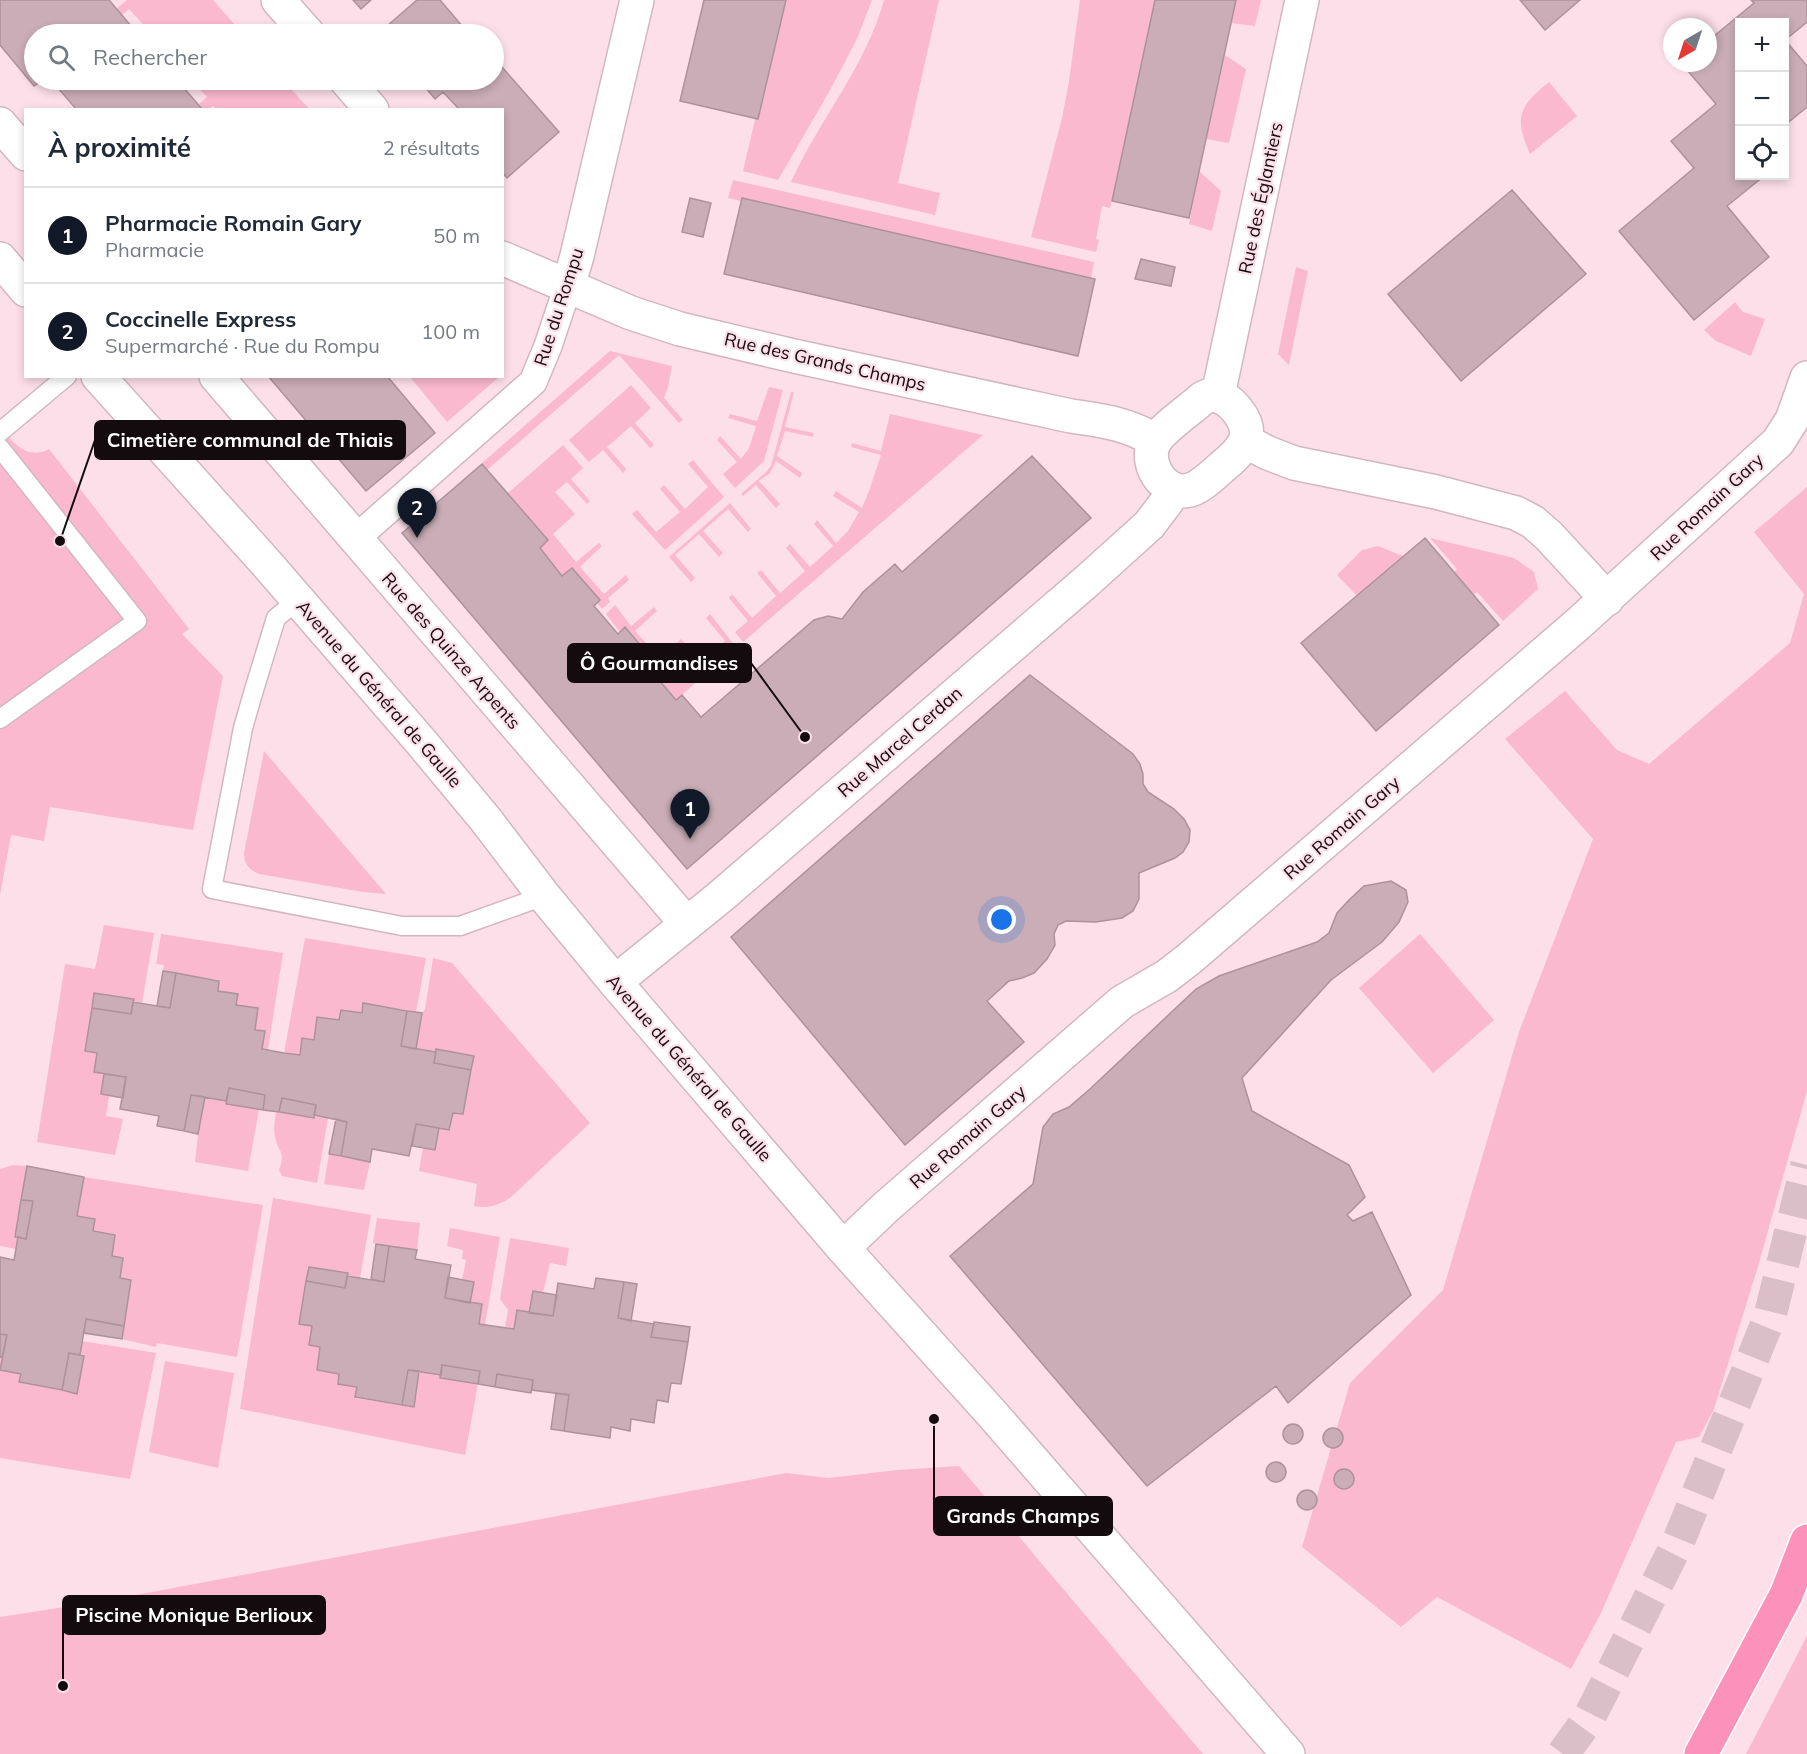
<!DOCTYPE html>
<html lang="fr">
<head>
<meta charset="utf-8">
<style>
  :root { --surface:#fff; --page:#f6f6f7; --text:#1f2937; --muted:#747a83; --line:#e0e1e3; --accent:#111827 }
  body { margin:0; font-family:Mulish,sans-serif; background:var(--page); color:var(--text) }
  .controls { position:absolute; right:18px; top:18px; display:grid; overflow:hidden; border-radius:0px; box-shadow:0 3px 9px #0003 }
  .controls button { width:54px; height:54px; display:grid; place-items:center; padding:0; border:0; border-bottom:2px solid var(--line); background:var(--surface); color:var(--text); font:30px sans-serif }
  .compass { position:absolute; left:1663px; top:18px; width:54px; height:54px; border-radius:50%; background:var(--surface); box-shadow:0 3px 9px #0003; rotate:219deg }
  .you { position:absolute; left:1002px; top:920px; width:21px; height:21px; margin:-15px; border:4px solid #fff; border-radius:50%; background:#1a73e8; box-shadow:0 0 0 9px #1a73e833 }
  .badge { display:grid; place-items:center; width:39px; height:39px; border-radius:50%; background:var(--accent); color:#fff; font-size:20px; font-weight:700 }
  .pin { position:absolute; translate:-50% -50px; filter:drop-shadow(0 2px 3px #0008) }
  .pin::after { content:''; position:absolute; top:32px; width:21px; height:18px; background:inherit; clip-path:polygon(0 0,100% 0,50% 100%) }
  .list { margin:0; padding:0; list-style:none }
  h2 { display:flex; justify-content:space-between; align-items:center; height:78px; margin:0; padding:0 24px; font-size:26px }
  h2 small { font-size:20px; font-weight:400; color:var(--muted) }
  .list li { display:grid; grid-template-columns:39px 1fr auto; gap:18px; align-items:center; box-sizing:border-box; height:96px; padding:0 24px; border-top:2px solid var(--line) }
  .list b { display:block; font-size:22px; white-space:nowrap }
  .list p { margin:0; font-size:20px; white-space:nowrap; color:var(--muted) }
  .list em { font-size:20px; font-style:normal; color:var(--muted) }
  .icon { flex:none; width:33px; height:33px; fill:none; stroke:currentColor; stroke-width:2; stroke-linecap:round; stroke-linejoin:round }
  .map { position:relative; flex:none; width:1807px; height:1754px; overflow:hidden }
  .search { position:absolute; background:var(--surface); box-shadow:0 3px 9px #0003; left:24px; top:24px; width:480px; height:66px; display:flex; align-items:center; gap:15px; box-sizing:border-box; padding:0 21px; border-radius:33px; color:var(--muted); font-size:22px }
  .panel { position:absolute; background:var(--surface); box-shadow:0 3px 9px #0003; left:24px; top:108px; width:480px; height:270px; border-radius:0px }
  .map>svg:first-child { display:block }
</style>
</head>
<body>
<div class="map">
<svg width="1807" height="1754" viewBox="0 0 1807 1754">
  <rect width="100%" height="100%" fill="#fddfe9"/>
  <path fill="#fbb9cf" d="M 127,0 L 213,0 L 243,34 L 152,34 L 129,9 L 122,15 L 116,9 Z
    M 783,0 L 872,0 L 857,39 L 829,92 L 778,180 L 743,171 Z
    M 884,0 L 939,0 L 898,183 L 940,193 L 935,215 L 791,182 C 819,120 866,66 884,0 Z
    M 1080,0 L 1155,0 L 1110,208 L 1102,206 L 1096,239 L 1099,240 L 1096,252 L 1031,237 L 1062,118 L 1069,81 Z
    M 1236,0 L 1261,0 L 1255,26 L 1231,23 Z
    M 1225,55 L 1246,69 L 1229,143 L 1206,139 Z
    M 191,80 L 283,80 L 309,109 L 217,110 L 213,106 L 208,109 L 203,109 L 199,104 L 207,97 Z
    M 1549,82 L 1577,116 L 1530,154 C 1514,118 1518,107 1549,82 Z
    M 1199,171 L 1221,191 L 1212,231 L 1189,224 Z
    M 733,180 L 1094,262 L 1091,278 L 741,201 L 728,198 Z
    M 1296,267 L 1308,271 L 1289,365 L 1278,354 Z
    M 1735,302 L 1743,312 L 1765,319 L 1751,356 L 1716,341 L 1704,330 Z
    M 610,351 L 672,366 L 668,387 L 664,398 L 683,420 L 679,423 L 619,355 L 487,470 L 482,463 Z
    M 410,377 L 499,377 L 447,422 Z
    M 631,385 L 651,408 L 635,423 L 654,445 L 650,448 L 631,426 L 607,447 L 626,469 L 623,473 L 603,450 L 589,462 L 569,440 Z
    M 769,387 L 783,390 L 764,461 L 735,488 L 723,474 L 737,462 L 717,440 L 720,436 L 741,459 L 749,448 L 756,426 L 728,418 L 730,414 L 757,421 Z
    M 791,392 L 794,392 L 785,427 L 814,433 L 813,437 L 785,431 L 777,456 L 802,473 L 800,478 L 776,461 L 770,473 L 759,481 L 780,504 L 776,508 L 756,485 L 743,496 L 741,494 L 766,472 L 771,466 Z
    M 890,414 L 983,435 L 743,642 L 735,632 L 748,621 L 729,598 L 732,594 L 752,618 L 776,596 L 757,573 L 761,570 L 780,593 L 805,571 L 786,548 L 790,544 L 810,567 L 833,546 L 814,524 L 817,520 L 836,543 L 848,531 L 859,512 L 833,496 L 836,491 L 862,508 L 869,491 L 881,455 L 851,447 L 852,443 L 881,451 Z
    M 0,426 C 12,442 27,461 49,449 L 189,629 L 182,634 L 223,676 L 193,830 L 50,807 L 44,841 L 11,835 L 0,895 Z
    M 563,445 L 583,468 L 571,479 L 590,501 L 587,504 L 567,482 L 555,492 L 575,514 L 553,534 L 576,562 L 599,543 L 602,546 L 580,567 L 604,594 L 626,575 L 629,580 L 608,598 L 610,602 L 602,609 L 597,603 L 600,600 L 572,568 L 562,576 L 540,548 L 548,540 L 508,493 Z
    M 693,460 L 724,497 L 665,550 L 632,514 L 637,510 L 656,532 L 680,512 L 660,489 L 664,485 L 685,509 L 708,487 L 688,464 Z
    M 1807,487 L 1807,1091 L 1759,1263 L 1714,1409 L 1699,1437 L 1676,1442 L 1601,1613 L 1571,1669 L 1437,1597 L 1401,1627 L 1302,1547 L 1350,1383 L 1443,1290 L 1519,1032 L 1593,839 L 1505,739 L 1565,691 L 1617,750 L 1649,764 L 1790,643 L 1804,594 L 1754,532 Z
    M 730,503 L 751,529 L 748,532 L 728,509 L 703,531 L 723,553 L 719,557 L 699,534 L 675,555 L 695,578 L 691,582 L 669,557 Z
    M 1430,538 L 1514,558 L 1534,572 L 1538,589 L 1503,621 L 1477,592 L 1473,595 L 1454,572 L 1457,569 Z
    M 1378,546 L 1403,556 L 1357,596 L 1337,575 L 1362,550 Z
    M 615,605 L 631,626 L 654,607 L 657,611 L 635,631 L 660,658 L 681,639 L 701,662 L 725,641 L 706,618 L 710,614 L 736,647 L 676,700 L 647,666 L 653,660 L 625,627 L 620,632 L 606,614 Z
    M 264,751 L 386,894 L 363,892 L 259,874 C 249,870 244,864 244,853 Z
    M 104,925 L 154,933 L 142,1003 L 94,993 L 85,1050 L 97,1053 L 94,1072 L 104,1074 L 101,1094 L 109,1096 L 106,1116 L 123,1119 L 115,1155 L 37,1142 L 65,964 L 95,969 Z
    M 161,934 L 283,953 L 268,1050 L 262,1049 L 264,1031 L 255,1030 L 258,1008 L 236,1005 L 237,994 L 218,991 L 219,980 L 163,971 L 164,965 L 156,964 Z
    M 1420,934 L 1494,1020 L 1433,1073 L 1359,988 Z
    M 305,938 L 426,958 L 416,1012 L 364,1003 L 362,1013 L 341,1010 L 339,1020 L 317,1018 L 314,1040 L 302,1038 L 300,1055 L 284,1053 Z
    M 433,958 L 452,963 L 590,1123 L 511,1197 C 499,1205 488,1209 474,1206 L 477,1184 L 419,1171 L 423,1148 L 435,1150 L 439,1128 L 449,1130 L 453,1113 L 463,1114 L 474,1057 L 436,1049 L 436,1052 L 416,1049 L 422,1013 L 425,1009 Z
    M 205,1097 L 226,1101 L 226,1104 L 259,1109 L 248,1171 L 195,1162 L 198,1134 Z
    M 276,1112 L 313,1118 L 314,1115 L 328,1118 L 317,1183 L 282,1176 L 279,1170 C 286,1151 278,1152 275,1137 C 273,1128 275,1120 276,1112 Z
    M 329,1154 L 370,1162 L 364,1190 L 324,1184 Z
    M 13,1165 L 27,1166 L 16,1249 L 0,1246 L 0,1169 Z
    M 84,1177 L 263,1205 L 237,1357 L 157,1343 L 156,1347 L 122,1339 L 131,1281 L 120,1278 L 123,1258 L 112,1256 L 115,1235 L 93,1231 L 95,1219 L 77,1216 Z
    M 273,1198 L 371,1215 L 360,1278 L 347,1276 L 347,1273 L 309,1267 L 299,1324 L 312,1326 L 320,1347 L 317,1370 L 339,1374 L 357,1387 L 356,1398 L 413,1407 L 419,1371 L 441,1375 L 441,1378 L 478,1384 L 465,1455 L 240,1409 Z
    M 377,1218 L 420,1223 L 417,1250 L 373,1243 Z
    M 450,1228 L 500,1237 L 485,1325 L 479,1324 L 470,1303 L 474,1282 L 462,1280 L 466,1260 L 462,1259 L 463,1250 L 447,1246 Z
    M 510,1238 L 569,1248 L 566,1266 L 550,1263 L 543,1293 L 533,1291 L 529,1313 L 517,1311 L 514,1329 L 505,1327 L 508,1310 L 500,1299 Z
    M 82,1341 L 156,1353 L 130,1479 L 0,1458 L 0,1357 L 2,1358 L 0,1370 L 21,1374 L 19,1382 L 77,1393 L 84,1356 L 80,1355 Z
    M 165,1361 L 234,1373 L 218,1468 L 149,1452 Z
    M 959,1466 L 1203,1754 L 0,1754 L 0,1617 L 109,1600 L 786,1473 L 829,1478 L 897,1470 Z
    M 1807,1636 L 1807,1754 L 1746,1754 Z"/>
  <path fill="#caadb6" stroke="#ad929a" stroke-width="1.5" d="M 0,0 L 109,0 L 138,34 L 34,34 L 34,80 L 43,80 L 34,86 L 0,45 Z
    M 353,0 L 371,0 L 361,9 Z
    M 417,0 L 440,0 L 469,34 L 382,34 L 380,32 Z
    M 704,0 L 786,0 L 758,119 L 680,101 Z
    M 1155,0 L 1236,0 L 1189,218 L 1112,201 Z
    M 1520,0 L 1580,0 L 1545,30 Z
    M 1751,0 L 1807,0 L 1807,22 L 1785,40 L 1807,66 L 1807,107 L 1784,126 L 1784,22 L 1740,22 L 1740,176 L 1764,176 L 1727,206 L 1769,257 L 1694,320 L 1619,231 L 1694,168 L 1671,141 L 1716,104 L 1681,63 L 1708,63 L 1708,41 L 1754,3 Z
    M 502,67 L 559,132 L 507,178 L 502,172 L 502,110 L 456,110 L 458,108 L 443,92 L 435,99 L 419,80 L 494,80 L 494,71 L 496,74 Z
    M 51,80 L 177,80 L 203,110 L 77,110 Z
    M 1512,190 L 1586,274 L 1461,381 L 1388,294 Z
    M 690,198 L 711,203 L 703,237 L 682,232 Z
    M 742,198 L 1095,279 L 1078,356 L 724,274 Z
    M 1141,259 L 1175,267 L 1171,286 L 1135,279 Z
    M 268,376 L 387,376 L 435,433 L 366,491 Z
    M 1032,456 L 1091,518 L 687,869 L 402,533 L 482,464 L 548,540 L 540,548 L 562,576 L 572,568 L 600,600 L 594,606 L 618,634 L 625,627 L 653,660 L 647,666 L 676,700 L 682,695 L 701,717 L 814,620 L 828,616 L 842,619 L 863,592 L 895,564 L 902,572 Z
    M 1425,538 L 1499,625 L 1376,731 L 1301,643 Z
    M 1030,675 L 1133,754 L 1140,764 L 1143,774 L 1143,784 L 1148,792 L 1174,809 L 1184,819 L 1190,830 L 1189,842 L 1183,852 L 1175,858 L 1139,873 L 1139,899 L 1133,911 L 1122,918 L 1096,922 L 1066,921 L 1058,925 L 1054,934 L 1055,945 L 1047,959 L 1034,973 L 1022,978 L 1009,981 L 987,1001 L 1024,1042 L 905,1145 L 731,937 Z
    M 1391,881 L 1406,890 L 1408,902 L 1399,922 L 1382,942 L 1331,980 L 1242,1078 L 1252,1111 L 1349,1165 L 1365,1197 L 1347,1215 L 1353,1221 L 1372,1212 L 1411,1295 L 1288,1403 L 1276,1386 L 1147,1486 L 950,1256 L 1033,1184 L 1043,1127 L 1053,1114 L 1069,1107 L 1090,1089 L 1196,989 L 1219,976 L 1317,942 L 1329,933 L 1337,913 L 1349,900 L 1364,886 Z
    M 163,971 L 176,973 L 170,1008 L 157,1006 Z
    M 176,973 L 219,981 L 218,991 L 238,994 L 236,1005 L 258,1008 L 255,1030 L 265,1031 L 262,1049 L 284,1053 L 300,1055 L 302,1038 L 314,1040 L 317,1017 L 339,1020 L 341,1010 L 362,1013 L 363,1003 L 407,1011 L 401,1046 L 436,1052 L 434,1063 L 471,1070 L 463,1114 L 453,1113 L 449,1130 L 416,1124 L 409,1156 L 372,1149 L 370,1162 L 341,1156 L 347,1122 L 314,1115 L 316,1105 L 282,1098 L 279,1112 L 263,1110 L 265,1095 L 229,1088 L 226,1101 L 191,1095 L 184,1131 L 157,1126 L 159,1116 L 120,1109 L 126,1077 L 94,1072 L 97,1053 L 85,1051 L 92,1008 L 131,1014 L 133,1002 L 170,1008 Z
    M 94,993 L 134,999 L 131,1014 L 92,1008 Z
    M 407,1011 L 422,1013 L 416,1049 L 401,1046 Z
    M 436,1049 L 474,1056 L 471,1070 L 434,1063 Z
    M 104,1074 L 126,1077 L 123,1098 L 101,1094 Z
    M 229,1088 L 265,1095 L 263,1110 L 226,1104 Z
    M 191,1095 L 205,1097 L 198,1134 L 184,1131 Z
    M 282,1098 L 316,1105 L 314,1118 L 279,1112 Z
    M 336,1119 L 347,1122 L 341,1156 L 329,1154 Z
    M 416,1124 L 439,1128 L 435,1150 L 412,1146 Z
    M 27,1166 L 84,1177 L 77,1216 L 95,1219 L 93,1231 L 115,1235 L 112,1256 L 123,1258 L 120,1278 L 131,1280 L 124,1326 L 86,1319 L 80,1355 L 69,1353 L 62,1390 L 19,1382 L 21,1374 L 0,1370 L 7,1335 L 0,1334 L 0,1257 L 14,1260 L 18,1237 L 26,1239 L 33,1201 L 21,1200 Z
    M 21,1200 L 33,1201 L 26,1239 L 15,1237 Z
    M 376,1244 L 389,1246 L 384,1282 L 371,1279 Z
    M 389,1246 L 417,1250 L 415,1259 L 451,1265 L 445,1298 L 482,1304 L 479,1324 L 514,1329 L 517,1310 L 553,1316 L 558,1283 L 594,1289 L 596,1278 L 624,1282 L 618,1318 L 654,1324 L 651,1337 L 688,1342 L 681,1384 L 671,1383 L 668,1402 L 657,1400 L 654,1423 L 631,1419 L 630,1431 L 611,1427 L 610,1438 L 564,1431 L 569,1395 L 532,1390 L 533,1380 L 497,1374 L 495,1387 L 478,1384 L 480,1371 L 442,1365 L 441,1375 L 408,1370 L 402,1405 L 355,1397 L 357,1387 L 338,1384 L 339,1374 L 317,1370 L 320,1347 L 309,1345 L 312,1326 L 299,1324 L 306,1281 L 345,1288 L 347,1276 L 384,1282 Z
    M 309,1267 L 348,1273 L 345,1288 L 306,1281 Z
    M 448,1277 L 474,1282 L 470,1303 L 445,1298 Z
    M 624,1282 L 637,1284 L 631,1321 L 618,1318 Z
    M 533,1291 L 557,1295 L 553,1316 L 529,1313 Z
    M 86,1319 L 124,1326 L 122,1339 L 84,1333 Z
    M 654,1322 L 690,1327 L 688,1342 L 651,1337 Z
    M 0,1334 L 7,1335 L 2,1358 L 0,1357 Z
    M 69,1353 L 84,1356 L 77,1394 L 62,1390 Z
    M 442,1365 L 480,1371 L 478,1384 L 440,1378 Z
    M 408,1370 L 419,1371 L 414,1407 L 402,1405 Z
    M 497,1374 L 533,1380 L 531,1393 L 495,1387 Z
    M 556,1393 L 569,1395 L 564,1431 L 551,1429 Z
    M1283 1434a10 10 0 1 1 20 0a10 10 0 1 1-20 0Z
    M1323 1438a10 10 0 1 1 20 0a10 10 0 1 1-20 0Z
    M1266 1472a10 10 0 1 1 20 0a10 10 0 1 1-20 0Z
    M1334 1479a10 10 0 1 1 20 0a10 10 0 1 1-20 0Z
    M1297 1500a10 10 0 1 1 20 0a10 10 0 1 1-20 0Z"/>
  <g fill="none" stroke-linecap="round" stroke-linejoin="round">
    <path stroke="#dabfc8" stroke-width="33" stroke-dasharray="33 16" stroke-linecap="butt" d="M 1563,1754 L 1589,1718 L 1679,1540 L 1770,1316 L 1807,1165"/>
    <defs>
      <path id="service" d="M 0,432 L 67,376
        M 0,448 L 137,621 L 0,719
        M 298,600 L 276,618 L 254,690 L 243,728 L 212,889 L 402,926 L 460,926 L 544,896"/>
      <path id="pedestrian" d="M 355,539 L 533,382 L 548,346 L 568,286"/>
      <path id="minor" d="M 278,0 L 308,34
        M 346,80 L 372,110
        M 0,124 L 26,154
        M 502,258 L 631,313 L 680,329 L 794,356 L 1071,416 C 1104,421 1125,423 1155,440
        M 568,286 L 577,256 L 637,0
        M 216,376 L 687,924
        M 1210,395 C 1222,395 1230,401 1237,410 C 1257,435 1243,450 1222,467 C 1214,474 1206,482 1197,487 C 1170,503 1141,466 1155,441 C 1163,428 1191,409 1203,398 Z
        M 1218,395 L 1302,0
        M 1245,441 L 1268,453 L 1294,463 L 1436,492 L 1516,513 L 1533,522 L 1549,536 L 1607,599
        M 615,982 L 720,897 L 1087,581 L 1149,525 L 1168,500 L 1171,489
        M 843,1248 L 886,1207 L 1122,1002 L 1167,976 L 1189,959 L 1578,624 L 1778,442 L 1792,420 L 1807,378"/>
      <path id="secondary" d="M 0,259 L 26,290
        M 98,376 L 267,564 L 422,743 L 486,820 L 544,896 L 615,982 L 843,1248 L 994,1416 L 1288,1754"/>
      <path id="motorway" d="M 1701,1754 L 1786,1595 L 1807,1541"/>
    </defs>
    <use href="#service" stroke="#d3b7c0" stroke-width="21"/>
    <use href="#pedestrian" stroke="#d3b7c0" stroke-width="30"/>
    <use href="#minor" stroke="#d3b7c0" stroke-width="36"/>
    <use href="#secondary" stroke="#d3b7c0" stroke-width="36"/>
    <use href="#motorway" stroke="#fff" stroke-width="36"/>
    <use href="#service" stroke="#fff" stroke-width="18"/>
    <use href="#pedestrian" stroke="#fff" stroke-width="27"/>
    <use href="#minor" stroke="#fff" stroke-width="33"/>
    <use href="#secondary" stroke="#fff" stroke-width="33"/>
    <use href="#motorway" stroke="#fc91b9" stroke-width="33"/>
  </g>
  <g text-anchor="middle" stroke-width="4.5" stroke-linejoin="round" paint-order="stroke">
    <g font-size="18" fill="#140b0e" stroke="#fddfe9">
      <text transform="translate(1261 198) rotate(-78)" y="6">Rue des Églantiers</text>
      <text transform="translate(559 307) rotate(-72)" y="6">Rue du Rompu</text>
      <text transform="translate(825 362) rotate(13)" y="6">Rue des Grands Champs</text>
      <text transform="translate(1707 507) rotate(-43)" y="6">Rue Romain Gary</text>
      <text transform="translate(451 651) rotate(49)" y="6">Rue des Quinze Arpents</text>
      <text transform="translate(379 694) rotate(49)" y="6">Avenue du Général de Gaulle</text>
      <text transform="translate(900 742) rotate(-41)" y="6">Rue Marcel Cerdan</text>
      <text transform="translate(1342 828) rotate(-41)" y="6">Rue Romain Gary</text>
      <text transform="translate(689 1068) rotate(49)" y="6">Avenue du Général de Gaulle</text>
      <text transform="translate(968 1137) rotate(-41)" y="6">Rue Romain Gary</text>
    </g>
  </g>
  <path fill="none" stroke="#140b0e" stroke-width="2" d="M60 541L95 440M805 737L751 663M934 1419L934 1516M63 1686L63 1615"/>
  <g fill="#140b0e" stroke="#fddfe9" stroke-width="2">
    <circle cx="60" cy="541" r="6"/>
    <circle cx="805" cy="737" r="6"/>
    <circle cx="934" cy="1419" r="6"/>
    <circle cx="63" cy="1686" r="6"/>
  </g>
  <g fill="#140b0e" stroke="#140b0e" stroke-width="2">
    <rect x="95" y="421" width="310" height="38" rx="6"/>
    <rect x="568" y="644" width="183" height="38" rx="6"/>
    <rect x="934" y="1497" width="178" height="38" rx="6"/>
    <rect x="63" y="1596" width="262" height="38" rx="6"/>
  </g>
  <g font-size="20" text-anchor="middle" font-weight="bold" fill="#fff">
    <text x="250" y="447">Cimetière communal de Thiais</text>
    <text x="659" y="670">Ô Gourmandises</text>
    <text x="1023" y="1523">Grands Champs</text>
    <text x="194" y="1622">Piscine Monique Berlioux</text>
  </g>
</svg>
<div class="controls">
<button>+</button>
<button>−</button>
<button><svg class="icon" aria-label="locate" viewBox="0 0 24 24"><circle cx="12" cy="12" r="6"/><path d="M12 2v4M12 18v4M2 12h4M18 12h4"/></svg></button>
</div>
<svg class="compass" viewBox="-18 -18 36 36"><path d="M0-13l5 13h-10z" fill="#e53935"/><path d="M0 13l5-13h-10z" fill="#747a83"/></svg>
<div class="you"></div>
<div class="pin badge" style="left:690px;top:839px">1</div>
<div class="pin badge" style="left:417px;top:538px">2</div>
<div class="search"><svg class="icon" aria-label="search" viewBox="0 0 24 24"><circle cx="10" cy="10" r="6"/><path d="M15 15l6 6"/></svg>Rechercher</div>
<section class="panel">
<h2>À proximité<small>2 résultats</small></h2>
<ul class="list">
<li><span class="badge">1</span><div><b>Pharmacie Romain Gary</b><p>Pharmacie</p></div><em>50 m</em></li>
<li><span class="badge">2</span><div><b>Coccinelle Express</b><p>Supermarché · Rue du Rompu</p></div><em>100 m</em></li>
</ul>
</section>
</div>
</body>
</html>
